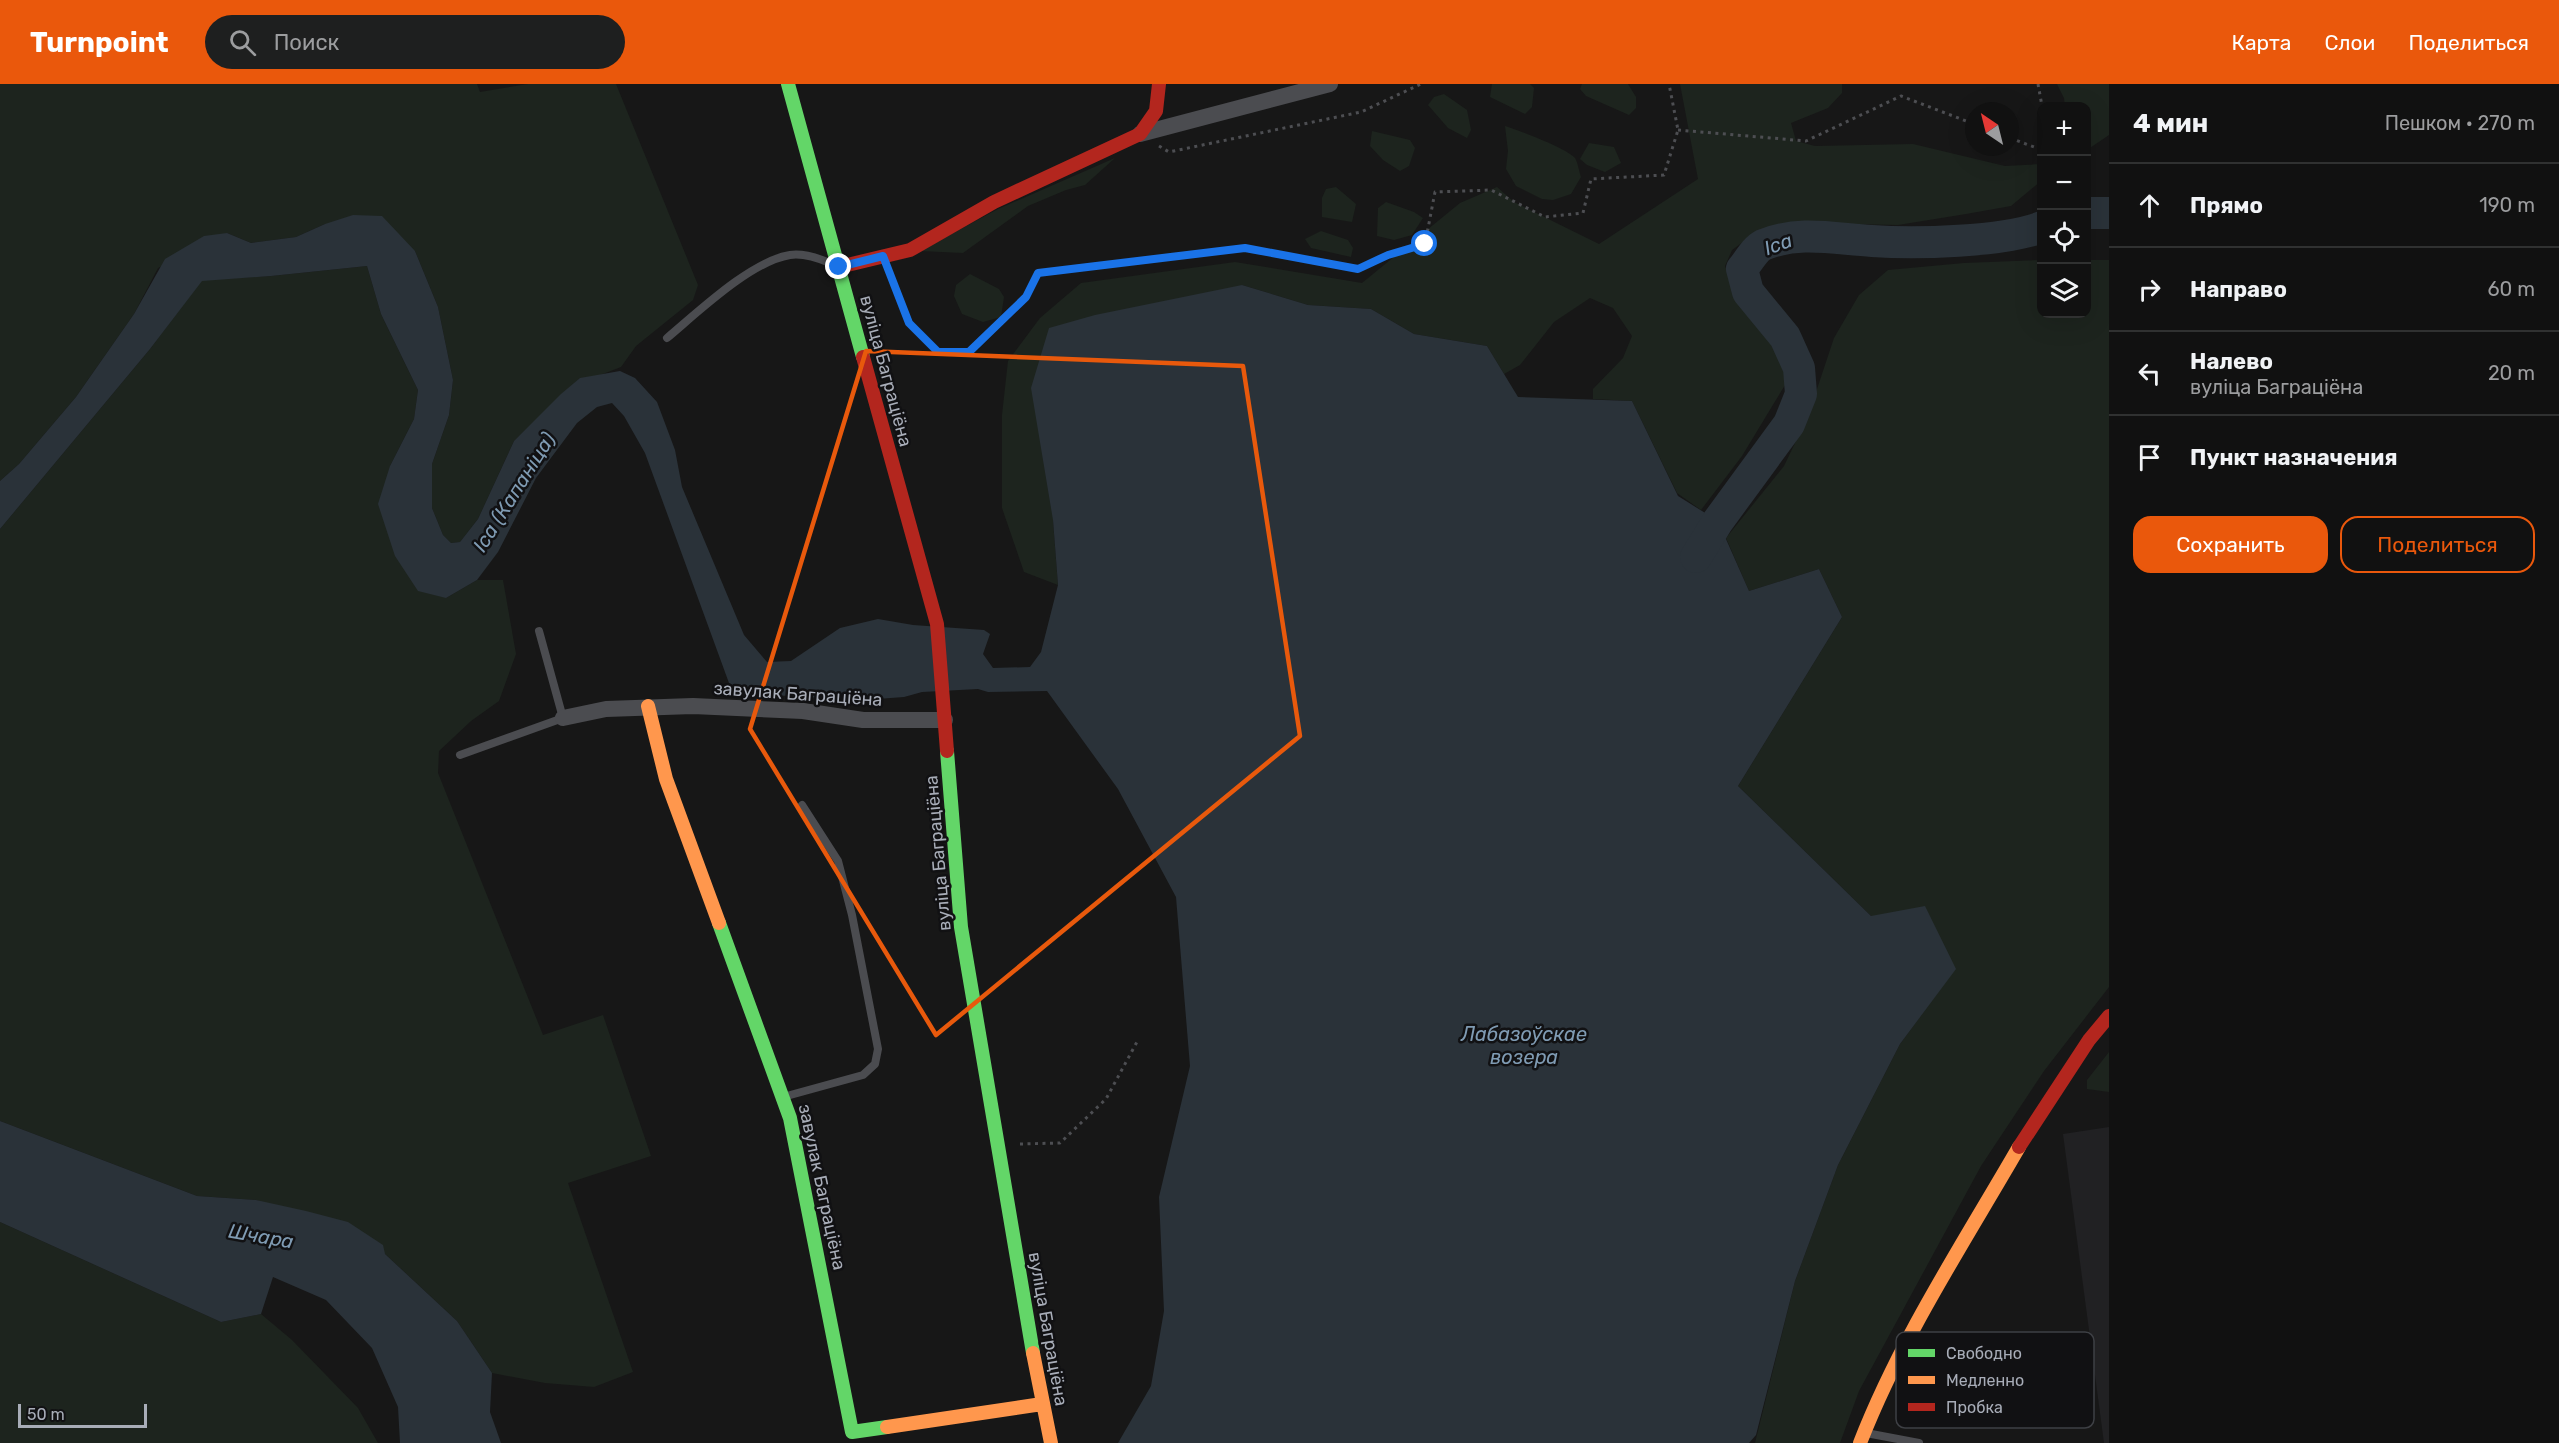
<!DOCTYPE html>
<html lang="ru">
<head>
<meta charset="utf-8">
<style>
  :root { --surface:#111; --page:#1e1f1f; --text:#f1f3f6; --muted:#9c9d9f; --line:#303131; --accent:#ea580c }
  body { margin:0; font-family:Rubik,sans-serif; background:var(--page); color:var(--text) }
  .controls { position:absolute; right:18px; top:18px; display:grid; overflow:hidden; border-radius:12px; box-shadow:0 6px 24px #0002 }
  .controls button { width:54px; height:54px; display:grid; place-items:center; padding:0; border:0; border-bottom:2px solid var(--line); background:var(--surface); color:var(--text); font:30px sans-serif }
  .compass { position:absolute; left:1965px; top:18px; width:54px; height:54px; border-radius:50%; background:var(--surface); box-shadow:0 6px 24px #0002; rotate:325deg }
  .scale { position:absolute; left:18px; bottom:15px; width:129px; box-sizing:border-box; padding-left:6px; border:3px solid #a8adb8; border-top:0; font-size:16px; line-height:21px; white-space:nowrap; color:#a8adb8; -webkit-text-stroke:4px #111113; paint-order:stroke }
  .stop { position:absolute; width:18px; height:18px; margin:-14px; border:4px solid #1a73e8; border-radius:50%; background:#fff }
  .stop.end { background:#1a73e8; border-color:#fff; box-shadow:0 2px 6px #0008 }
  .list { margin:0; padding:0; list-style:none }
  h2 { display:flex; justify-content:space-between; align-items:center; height:78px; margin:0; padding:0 24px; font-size:26px }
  h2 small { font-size:20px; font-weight:400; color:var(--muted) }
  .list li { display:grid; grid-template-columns:39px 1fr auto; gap:18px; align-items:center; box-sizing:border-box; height:84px; padding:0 24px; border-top:2px solid var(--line) }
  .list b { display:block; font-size:22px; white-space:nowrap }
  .list p { margin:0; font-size:20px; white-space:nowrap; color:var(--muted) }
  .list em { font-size:20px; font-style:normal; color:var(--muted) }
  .actions { display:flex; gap:12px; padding:18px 24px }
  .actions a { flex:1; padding:14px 0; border:2px solid var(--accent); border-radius:18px; text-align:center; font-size:21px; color:var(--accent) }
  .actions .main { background:var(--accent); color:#fff }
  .icon { flex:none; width:33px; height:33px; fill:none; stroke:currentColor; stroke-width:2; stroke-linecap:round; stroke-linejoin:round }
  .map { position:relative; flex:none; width:2109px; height:1359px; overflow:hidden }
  header { display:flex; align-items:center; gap:36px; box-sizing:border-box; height:84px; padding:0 30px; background:var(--accent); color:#fff }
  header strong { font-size:28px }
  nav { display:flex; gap:33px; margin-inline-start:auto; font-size:21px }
  .search { width:420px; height:54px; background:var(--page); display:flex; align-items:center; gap:15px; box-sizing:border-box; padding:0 21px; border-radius:33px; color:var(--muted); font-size:22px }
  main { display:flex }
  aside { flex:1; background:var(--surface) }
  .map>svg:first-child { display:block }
</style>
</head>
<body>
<header>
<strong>Turnpoint</strong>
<div class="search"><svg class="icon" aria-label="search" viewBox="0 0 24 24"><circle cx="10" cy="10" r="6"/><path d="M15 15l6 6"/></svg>Поиск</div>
<nav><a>Карта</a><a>Слои</a><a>Поделиться</a></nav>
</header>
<main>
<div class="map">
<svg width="2109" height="1359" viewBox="0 0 2109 1359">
  <rect width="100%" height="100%" fill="#171717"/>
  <path fill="#212123" d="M 2109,1043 L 2109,1359 L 2104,1359 L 2063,1050 Z"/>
  <path fill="#1d241e" d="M 0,0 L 477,0 L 480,8 L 528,0 L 616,0 L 698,201 L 693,216 L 636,262 L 621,283 L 595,293 L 579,295 L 514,357 L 478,435 L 460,458 L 451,459 L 443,451 L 432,424 L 432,380 L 449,331 L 453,296 L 438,223 L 415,167 L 325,140 L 296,153 L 251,159 L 227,149 L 158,184 L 134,230 L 76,313 L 19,380 L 0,397 Z
    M 1492,0 L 1530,0 L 1534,4 L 1532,23 L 1525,30 L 1490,13 Z
    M 1582,0 L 1628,0 L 1636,13 L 1636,24 L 1629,31 L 1586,12 L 1580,5 Z
    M 1680,0 L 1842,0 L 1842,9 L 1828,24 L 1791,39 L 1796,57 L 1815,62 L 1913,60 L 2005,82 L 2041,80 L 2041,97 L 2011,122 L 1966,130 L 1898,141 L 1792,139 L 1754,150 L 1732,166 L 1725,182 C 1729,194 1734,205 1741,216 C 1760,247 1787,260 1785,301 L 1742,372 L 1701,426 L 1677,409 L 1632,317 L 1593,315 L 1593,305 L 1623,274 L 1632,252 L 1613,224 L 1590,214 L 1554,238 L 1520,281 L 1504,290 L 1487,262 L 1414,250 L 1371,225 L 1308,221 L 1242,201 L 1053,436 L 1058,501 L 1024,488 L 1002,424 L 1002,331 L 1008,277 L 1040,234 L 1081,199 L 1235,178 L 1362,199 L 1460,119 L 1497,103 L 1514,118 L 1599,160 L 1698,95 Z
    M 2057,0 L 2109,0 L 2109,51 L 2087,66 L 2086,22 L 2065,22 L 2064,14 Z
    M 1444,10 L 1467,26 L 1471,46 L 1467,54 L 1448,44 L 1428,21 L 1434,13 Z
    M 1505,42 C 1518,46 1568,65 1575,74 C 1578,79 1579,87 1581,93 L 1571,110 L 1553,116 L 1542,115 L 1516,102 L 1506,85 L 1508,67 Z
    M 1372,47 L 1410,56 L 1415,64 L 1409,82 L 1400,87 L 1383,76 L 1370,62 Z
    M 1589,59 L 1614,63 L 1621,79 L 1605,88 L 1587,81 L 1580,75 Z
    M 1115,74 L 1085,101 L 1066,106 L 1028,122 L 963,169 L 920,167 L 998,125 Z
    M 1336,103 L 1356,120 L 1352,138 L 1322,133 L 1322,114 L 1326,105 Z
    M 1386,118 L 1414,128 L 1423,134 L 1412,151 L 1394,156 L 1377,152 L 1378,124 Z
    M 1321,147 L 1348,156 L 1353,164 L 1351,173 L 1311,164 L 1305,155 Z
    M 2041,176 L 2042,230 L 2086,230 L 2087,176 L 2109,176 L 2109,903 L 2044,987 L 1981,1082 L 1859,1307 L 1840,1359 L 1755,1359 L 1795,1197 L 1838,1081 L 1900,960 L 1955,885 L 1871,832 L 1738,702 L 1842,533 L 1819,485 L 1749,507 L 1726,454 L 1784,382 L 1808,332 L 1834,254 L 1859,211 L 1888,186 L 1964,179 Z
    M 367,182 L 381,230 L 418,306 L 414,335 L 390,382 L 446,514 L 477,496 L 503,496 L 516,570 L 499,617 L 471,637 L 439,667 L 438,689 L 543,951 L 603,931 L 651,1072 L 568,1099 L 633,1288 L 594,1303 L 545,1299 L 492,1289 L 457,1237 L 385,1170 L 256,1116 L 197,1112 L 0,1037 L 0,445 L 150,265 L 202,196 L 271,192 Z
    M 970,190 L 999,205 L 1004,213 L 1001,233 L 983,238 L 962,230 L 954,212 L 956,201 Z
    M 2109,968 L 2109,1008 L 2087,1005 L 2087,996 Z
    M 0,1138 L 221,1238 L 261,1230 L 292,1256 L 358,1324 L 378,1359 L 0,1359 Z"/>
  <path fill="#2a3239" d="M 353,131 L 382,132 L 415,167 L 438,223 L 453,296 L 449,331 L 432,380 L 432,424 L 443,451 L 451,459 L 460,458 L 478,435 L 514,357 L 561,310 L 580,294 L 620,287 L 635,294 L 657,318 L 675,366 L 682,403 L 744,551 L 767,578 L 791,577 L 840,544 L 878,535 L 913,541 L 984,546 L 990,550 L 983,570 L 993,584 L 1030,583 L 1041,568 L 1058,501 L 1053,436 L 1031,304 L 1049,244 L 1095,231 L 1242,201 L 1308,221 L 1371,225 L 1414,250 L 1487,262 L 1518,313 L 1632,317 L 1678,412 L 1718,437 L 1749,507 L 1819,485 L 1842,533 L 1738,702 L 1871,832 L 1925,822 L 1956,885 L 1900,960 L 1838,1081 L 1795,1197 L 1756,1351 L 1749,1359 L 1118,1359 L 1151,1302 L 1164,1227 L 1159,1113 L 1190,982 L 1176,813 L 1118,705 L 1047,607 L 988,608 L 978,605 L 922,608 L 904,613 L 850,617 L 799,612 L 752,611 L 729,599 L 645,369 L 624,332 L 612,319 L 597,323 L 577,339 L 536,394 L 498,468 L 477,496 L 446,514 L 418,507 L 395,472 L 378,420 L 390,382 L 414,335 L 418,306 L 381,230 L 367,182 L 271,192 L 202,197 L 150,265 L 0,445 L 0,397 L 19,380 L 76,313 L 134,230 L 165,175 L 204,152 L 227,149 L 251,159 L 296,153 L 325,140 Z
    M 0,1037 L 197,1112 L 256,1116 L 306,1127 L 348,1138 L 383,1161 L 385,1170 L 457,1237 L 492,1289 L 490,1328 L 501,1359 L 400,1359 L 398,1323 L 372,1264 L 326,1216 L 273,1193 L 261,1230 L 221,1238 L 0,1138 Z"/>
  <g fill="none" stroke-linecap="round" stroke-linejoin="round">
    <path stroke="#2a3239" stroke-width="32" d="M 2086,129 L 2109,129
      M 1696,473 L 1718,437 L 1789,340 L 1801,310 L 1799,284 L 1785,253 L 1748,208 L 1742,185 C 1748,178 1755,165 1763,161 C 1799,146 1835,155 1872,157 C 1915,160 2003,158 2042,143"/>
    <path stroke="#4d4e52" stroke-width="3" stroke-dasharray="3 4.5" stroke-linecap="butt" d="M 2038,0 L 2042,22
      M 1678,46 L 1806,57 L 1901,12 L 1974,40
      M 2010,54 L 2042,66
      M 1159,62 L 1169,68 L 1361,28 L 1421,0
      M 890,191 L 909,239 L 938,268 L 969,268 L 1026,213 L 1038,189 L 1245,164 L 1358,185 L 1388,171 L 1425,160 L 1435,108 L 1491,106 L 1545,133 L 1583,129 L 1591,95 L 1664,91 L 1678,46 L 1669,0
      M 1020,1060 L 1060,1059 L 1106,1015 L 1138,956"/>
    <path stroke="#4b4c50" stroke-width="8" d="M 667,254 C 697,229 751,177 790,171 C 803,169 818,174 830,179
      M 460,671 L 563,634 L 539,547
      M 783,1013 L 863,991 L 875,980 L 878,965 L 852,831 L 838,777 L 802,721
      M 1866,1349 L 1919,1359"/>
    <path stroke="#4b4c50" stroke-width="16" d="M 1140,50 L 1330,0
      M 563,634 L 606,625 L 693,622 L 803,627 L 863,636 L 945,636"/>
    <path stroke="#63d668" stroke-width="14" d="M 788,0 L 863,273
      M 947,667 L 961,843 L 1033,1269
      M 719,839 L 790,1034 L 852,1348 L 887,1343"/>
    <path stroke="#ff974d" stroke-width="14" d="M 648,622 L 666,695 L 719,839
      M 1033,1269 L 1051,1359
      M 887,1343 L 1042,1320
      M 1860,1359 C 1901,1254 1963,1160 2019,1063"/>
    <path stroke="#b3261e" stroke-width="14" d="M 839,183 L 910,166 L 994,118 L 1140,50 L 1156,27 L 1159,0
      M 863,273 L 937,540 L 947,667
      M 2019,1063 L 2089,956 L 2109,932"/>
  </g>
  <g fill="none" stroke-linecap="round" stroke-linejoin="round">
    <path stroke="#1a73e8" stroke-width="8" d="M 839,183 L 883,172 L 909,239 L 938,268 L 969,268 L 1026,213 L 1038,189 L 1245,164 L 1358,185 L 1388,171 L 1425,160"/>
  </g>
  <path fill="none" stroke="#e8590c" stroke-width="4.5" stroke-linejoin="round" d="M 866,267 L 1243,282 L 1300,652 L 936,951 L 750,645 Z"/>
  <g text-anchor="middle" stroke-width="5" stroke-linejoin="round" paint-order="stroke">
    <g font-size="18" fill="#a8adb8" stroke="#111113">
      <text transform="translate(886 287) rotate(75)" y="6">вуліца Баграціёна</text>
      <text transform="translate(798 610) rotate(4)" y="6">завулак Баграціёна</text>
      <text transform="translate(938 769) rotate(-95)" y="6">вуліца Баграціёна</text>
      <text transform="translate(822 1103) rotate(78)" y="6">завулак Баграціёна</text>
      <text transform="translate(1048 1245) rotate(80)" y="6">вуліца Баграціёна</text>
    </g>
    <g font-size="20" font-style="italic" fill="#7f9bb3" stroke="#111113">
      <text transform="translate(1778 160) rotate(-20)" y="7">Іса</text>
      <text transform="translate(514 408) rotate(-58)" y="7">Іса (Капаніца)</text>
      <text x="1524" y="957">Лабазоўскае<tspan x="1524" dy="23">возера</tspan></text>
      <text transform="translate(261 1152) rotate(10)" y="7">Шчара</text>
    </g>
  </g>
  <rect x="1896" y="1248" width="198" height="96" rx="9" fill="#111113" stroke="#3e4045" stroke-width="1.5"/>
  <rect x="1908" y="1265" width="27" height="8" fill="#63d668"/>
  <rect x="1908" y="1292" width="27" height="8" fill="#ff974d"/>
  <rect x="1908" y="1319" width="27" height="8" fill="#b3261e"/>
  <g font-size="16" fill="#a8adb8">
    <text x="1946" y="1275">Свободно</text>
    <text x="1946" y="1302">Медленно</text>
    <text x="1946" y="1329">Пробка</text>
  </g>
</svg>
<div class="controls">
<button>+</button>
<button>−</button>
<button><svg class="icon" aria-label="locate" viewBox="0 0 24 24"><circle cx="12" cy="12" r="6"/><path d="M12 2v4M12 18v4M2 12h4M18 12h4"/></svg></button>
<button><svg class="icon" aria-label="layers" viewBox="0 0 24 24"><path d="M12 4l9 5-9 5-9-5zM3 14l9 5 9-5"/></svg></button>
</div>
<svg class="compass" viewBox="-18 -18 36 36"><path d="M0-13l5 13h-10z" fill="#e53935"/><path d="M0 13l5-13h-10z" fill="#9c9d9f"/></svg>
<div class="scale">50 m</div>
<div class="stop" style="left:1425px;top:160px"></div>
<div class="stop end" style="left:839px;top:183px"></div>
</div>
<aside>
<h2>4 мин<small>Пешком · 270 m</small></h2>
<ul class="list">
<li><svg class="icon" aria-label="ahead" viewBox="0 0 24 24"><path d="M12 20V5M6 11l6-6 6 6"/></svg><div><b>Прямо</b></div><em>190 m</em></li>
<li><svg class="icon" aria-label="right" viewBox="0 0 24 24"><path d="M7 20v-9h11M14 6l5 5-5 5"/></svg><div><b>Направо</b></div><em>60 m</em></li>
<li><svg class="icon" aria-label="left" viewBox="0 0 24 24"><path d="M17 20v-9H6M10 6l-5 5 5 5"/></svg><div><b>Налево</b><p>вуліца Баграціёна</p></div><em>20 m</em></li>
<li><svg class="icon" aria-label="arrive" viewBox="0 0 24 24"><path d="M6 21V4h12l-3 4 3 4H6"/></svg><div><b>Пункт назначения</b></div></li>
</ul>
<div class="actions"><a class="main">Сохранить</a><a>Поделиться</a></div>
</aside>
</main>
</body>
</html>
